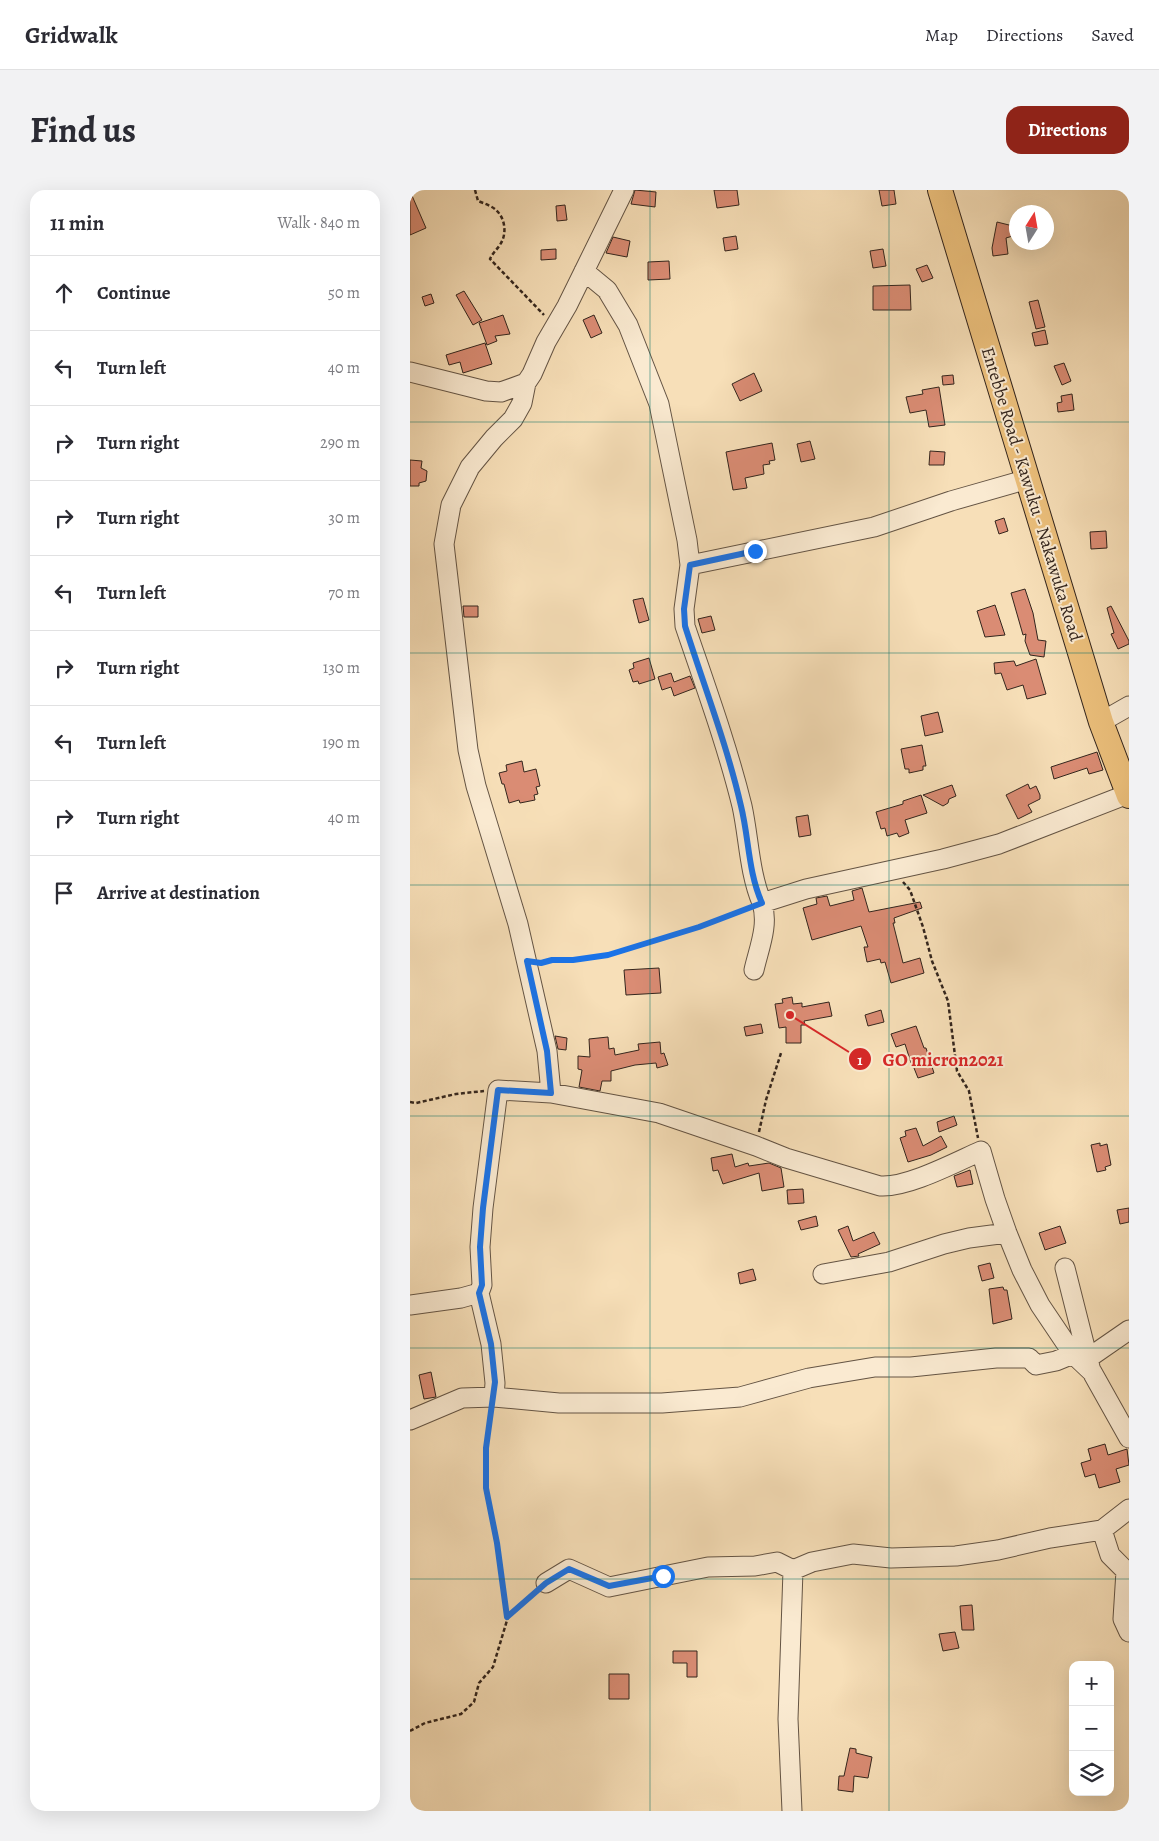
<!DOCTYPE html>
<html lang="en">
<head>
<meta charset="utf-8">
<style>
  :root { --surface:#fff; --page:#f2f2f3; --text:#2b2b33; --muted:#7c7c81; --line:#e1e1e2; --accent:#8f2418 }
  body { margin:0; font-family:Alegreya,serif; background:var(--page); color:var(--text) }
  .controls { position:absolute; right:15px; bottom:15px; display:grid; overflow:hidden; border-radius:10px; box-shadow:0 5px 20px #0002 }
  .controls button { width:45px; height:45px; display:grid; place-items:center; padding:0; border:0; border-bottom:1px solid var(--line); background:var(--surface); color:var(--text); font:25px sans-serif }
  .compass { position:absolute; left:599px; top:15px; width:45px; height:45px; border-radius:50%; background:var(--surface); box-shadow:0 5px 20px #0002; rotate:11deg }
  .stop { position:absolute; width:15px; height:15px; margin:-11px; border:4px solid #1a73e8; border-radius:50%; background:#fff }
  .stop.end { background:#1a73e8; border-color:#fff; box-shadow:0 1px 5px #0008 }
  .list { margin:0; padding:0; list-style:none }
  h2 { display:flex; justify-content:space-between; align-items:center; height:65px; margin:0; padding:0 20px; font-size:21px }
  h2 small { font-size:16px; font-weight:400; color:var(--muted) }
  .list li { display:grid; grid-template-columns:32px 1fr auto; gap:15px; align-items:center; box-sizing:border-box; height:75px; padding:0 20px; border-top:1px solid var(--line) }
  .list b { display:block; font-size:19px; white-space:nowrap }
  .list em { font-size:16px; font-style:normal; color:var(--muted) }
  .icon { flex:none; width:28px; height:28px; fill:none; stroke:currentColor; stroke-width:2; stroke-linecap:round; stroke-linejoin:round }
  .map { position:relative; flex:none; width:719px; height:1621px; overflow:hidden; border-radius:15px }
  header { display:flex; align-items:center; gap:30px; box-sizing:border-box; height:70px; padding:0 25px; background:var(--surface); border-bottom:1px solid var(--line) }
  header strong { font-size:24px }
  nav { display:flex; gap:28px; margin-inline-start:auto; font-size:18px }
  .intro { display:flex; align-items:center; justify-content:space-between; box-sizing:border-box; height:120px; padding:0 30px }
  h1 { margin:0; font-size:35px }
  .button { padding:12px 22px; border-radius:15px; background:var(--accent); color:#fff; font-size:18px; font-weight:700 }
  main { display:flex; gap:30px; padding:0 30px }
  aside { flex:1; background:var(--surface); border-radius:15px; box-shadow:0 5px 20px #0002 }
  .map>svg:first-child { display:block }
</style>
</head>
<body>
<header>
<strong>Gridwalk</strong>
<nav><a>Map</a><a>Directions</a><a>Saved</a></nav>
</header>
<div class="intro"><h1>Find us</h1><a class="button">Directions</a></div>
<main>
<aside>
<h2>11 min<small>Walk · 840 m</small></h2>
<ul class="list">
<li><svg class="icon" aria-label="ahead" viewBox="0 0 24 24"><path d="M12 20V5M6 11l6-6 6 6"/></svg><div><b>Continue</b></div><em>50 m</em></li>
<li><svg class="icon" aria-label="left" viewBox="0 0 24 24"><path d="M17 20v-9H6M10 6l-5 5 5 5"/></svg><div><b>Turn left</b></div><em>40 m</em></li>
<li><svg class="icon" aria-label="right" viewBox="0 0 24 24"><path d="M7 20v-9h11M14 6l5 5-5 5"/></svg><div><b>Turn right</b></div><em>290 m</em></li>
<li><svg class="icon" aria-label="right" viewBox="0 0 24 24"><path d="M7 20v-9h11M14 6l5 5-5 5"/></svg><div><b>Turn right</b></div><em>30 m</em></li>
<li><svg class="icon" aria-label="left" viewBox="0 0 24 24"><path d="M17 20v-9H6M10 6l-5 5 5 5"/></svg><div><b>Turn left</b></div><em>70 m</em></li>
<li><svg class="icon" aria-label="right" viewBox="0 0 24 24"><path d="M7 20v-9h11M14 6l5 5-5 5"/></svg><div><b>Turn right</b></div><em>130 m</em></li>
<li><svg class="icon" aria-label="left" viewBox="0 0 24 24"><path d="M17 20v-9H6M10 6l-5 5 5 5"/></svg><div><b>Turn left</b></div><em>190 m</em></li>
<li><svg class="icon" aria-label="right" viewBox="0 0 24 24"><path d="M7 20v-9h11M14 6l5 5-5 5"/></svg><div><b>Turn right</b></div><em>40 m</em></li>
<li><svg class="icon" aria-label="arrive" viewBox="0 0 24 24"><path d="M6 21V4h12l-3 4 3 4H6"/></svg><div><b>Arrive at destination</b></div></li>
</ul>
</aside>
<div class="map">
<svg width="719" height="1621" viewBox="0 0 719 1621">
  <rect width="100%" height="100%" fill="#f7dfb8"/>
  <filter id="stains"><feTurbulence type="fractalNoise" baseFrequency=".004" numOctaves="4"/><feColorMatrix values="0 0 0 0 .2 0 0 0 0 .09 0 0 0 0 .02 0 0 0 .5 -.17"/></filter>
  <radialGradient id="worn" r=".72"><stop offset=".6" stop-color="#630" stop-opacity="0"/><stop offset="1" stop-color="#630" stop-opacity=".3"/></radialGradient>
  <path fill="#da8c74" stroke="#33251d" d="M 225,0 L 246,2 L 245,17 L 221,14 Z
    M 304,0 L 327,0 L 329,15 L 307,18 Z
    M 469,0 L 484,0 L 486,14 L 472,16 Z
    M 0,1 L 16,38 L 0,45 Z
    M 155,15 L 157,30 L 147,31 L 146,16 Z
    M 587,32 L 599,35 L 606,33 L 606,45 L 596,48 L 598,64 L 583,66 L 582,58 Z
    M 326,46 L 328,59 L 315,61 L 313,48 Z
    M 203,47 L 220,51 L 217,67 L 196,63 Z
    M 146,59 L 146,69 L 131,70 L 131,60 Z
    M 473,59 L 476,76 L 463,78 L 460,61 Z
    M 259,71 L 260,89 L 238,90 L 238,72 Z
    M 517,75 L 523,88 L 512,92 L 506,79 Z
    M 500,95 L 501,120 L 463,120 L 463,96 Z
    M 54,101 L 72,130 L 63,135 L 46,105 Z
    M 21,104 L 24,113 L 15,116 L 12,107 Z
    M 628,110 L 635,137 L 626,139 L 619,112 Z
    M 93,125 L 100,144 L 85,146 L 87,151 L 77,155 L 69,133 Z
    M 184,125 L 192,143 L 181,148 L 173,130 Z
    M 635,140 L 638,154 L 625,156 L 622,143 Z
    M 75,153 L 82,174 L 53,183 L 50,172 L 39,175 L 36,165 Z
    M 654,173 L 661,191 L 652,195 L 644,176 Z
    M 344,183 L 352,201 L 330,211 L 322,194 Z
    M 543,185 L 544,194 L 533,195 L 532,186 Z
    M 529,197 L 535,235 L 519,237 L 516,220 L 500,223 L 496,207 L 513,204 L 512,200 Z
    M 662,204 L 664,220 L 648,222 L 647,213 L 652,212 L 651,206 Z
    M 400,251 L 405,269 L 391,272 L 387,254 Z
    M 362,253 L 365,270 L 359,271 L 360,274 L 353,275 L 354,284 L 335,288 L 337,298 L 323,300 L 316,262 Z
    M 520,261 L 535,262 L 534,275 L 519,275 Z
    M 0,270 L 12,271 L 11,278 L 17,281 L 16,291 L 9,293 L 9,296 L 0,296 Z
    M 594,328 L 598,341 L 589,344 L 585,331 Z
    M 696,341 L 697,358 L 681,359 L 680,342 Z
    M 615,399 L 623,423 L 628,450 L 636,451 L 634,467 L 620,465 L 615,451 L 616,444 L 613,445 L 601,403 Z
    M 233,408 L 239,430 L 229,433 L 223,410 Z
    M 585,415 L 595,445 L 575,447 L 567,421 Z
    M 53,416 L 68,416 L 68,427 L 54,427 Z
    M 701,416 L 719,451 L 719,454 L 708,459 L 701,444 L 704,443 L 697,418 Z
    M 301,426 L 305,440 L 292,443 L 288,429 Z
    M 239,468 L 245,489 L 229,494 L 228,491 L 223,492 L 219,480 L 224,478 L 223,473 Z
    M 626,469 L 636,504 L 617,509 L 613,495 L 597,500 L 591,483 L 585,484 L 584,473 L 604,471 L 606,476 Z
    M 261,483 L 264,492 L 280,486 L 285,498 L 264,506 L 261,497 L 252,500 L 248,487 Z
    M 528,522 L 533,542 L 515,546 L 511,526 Z
    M 512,555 L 516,576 L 513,576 L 513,580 L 499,583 L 499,579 L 495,579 L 491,559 Z
    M 687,562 L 693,580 L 679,584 L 677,578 L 644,589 L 641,577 Z
    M 112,571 L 114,582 L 126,579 L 130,596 L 126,597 L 128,604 L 124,605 L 125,610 L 110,613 L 109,610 L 99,613 L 94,594 L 92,594 L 89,583 L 97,581 L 96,575 Z
    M 618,594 L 620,599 L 626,596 L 630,605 L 630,609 L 618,615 L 622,622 L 608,629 L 596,605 Z
    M 542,595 L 546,606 L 539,609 L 538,613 L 533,616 L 513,605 Z
    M 511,605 L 517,623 L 495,630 L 499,643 L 489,647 L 487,643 L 477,646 L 475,638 L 471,639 L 466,622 L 493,614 L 493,611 Z
    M 398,625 L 401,645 L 389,647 L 386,627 Z
    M 452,698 L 459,722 L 510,712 L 512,718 L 484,728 L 485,733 L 483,733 L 493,773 L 510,768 L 514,783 L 481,793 L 475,772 L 471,773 L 470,769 L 457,772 L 454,757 L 458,757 L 451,736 L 402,750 L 393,718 L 407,714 L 406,708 L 417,706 L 420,716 L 444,710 L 442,701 Z
    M 249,778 L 251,803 L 216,805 L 214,780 Z
    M 382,807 L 383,814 L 392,813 L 392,817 L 419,812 L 422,826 L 394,831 L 395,835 L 391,835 L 391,853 L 376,853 L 376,837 L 369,838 L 365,814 L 373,813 L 372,809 Z
    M 471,820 L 474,832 L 458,836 L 455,825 Z
    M 351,834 L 353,843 L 336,846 L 334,837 Z
    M 506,836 L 514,858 L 516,858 L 524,883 L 508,888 L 502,873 L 501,873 L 495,854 L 486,857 L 481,844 Z
    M 145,846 L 157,848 L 156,860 L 148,859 Z
    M 198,847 L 199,859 L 204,858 L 205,865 L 229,860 L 228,854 L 250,852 L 251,864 L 254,863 L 258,875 L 247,878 L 246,873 L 225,875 L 201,881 L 201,891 L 192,891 L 190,901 L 169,897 L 172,880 L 168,879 L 168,866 L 180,867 L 179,849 Z
    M 544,926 L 547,935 L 529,942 L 527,932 Z
    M 506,938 L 513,956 L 531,946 L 537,957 L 521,965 L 498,972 L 490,948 L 496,946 L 495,941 Z
    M 690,953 L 690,956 L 697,954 L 701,975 L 695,977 L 696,980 L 687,982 L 681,955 Z
    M 322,964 L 325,977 L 338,973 L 339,976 L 359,973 L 371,978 L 374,997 L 352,1001 L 349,983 L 313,994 L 308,980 L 303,981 L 301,968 Z
    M 560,980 L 563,994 L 547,997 L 544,986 Z
    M 393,999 L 394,1013 L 378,1014 L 377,1000 Z
    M 719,1018 L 719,1032 L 710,1034 L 707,1020 Z
    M 406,1026 L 408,1036 L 391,1040 L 388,1031 Z
    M 438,1036 L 443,1051 L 464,1042 L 470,1054 L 448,1064 L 449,1066 L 441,1067 L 428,1040 Z
    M 650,1036 L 656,1053 L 635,1060 L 629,1043 Z
    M 580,1073 L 584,1088 L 572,1091 L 568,1076 Z
    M 343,1079 L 346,1090 L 330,1094 L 328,1083 Z
    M 593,1097 L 594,1100 L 597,1100 L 602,1129 L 583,1134 L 579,1099 Z
    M 21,1182 L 26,1207 L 14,1209 L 9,1185 Z
    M 695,1254 L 698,1265 L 717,1259 L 719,1275 L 706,1279 L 710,1292 L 689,1298 L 685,1284 L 675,1287 L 671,1273 L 681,1270 L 678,1259 Z
    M 562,1415 L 564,1440 L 552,1440 L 550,1416 Z
    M 545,1442 L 549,1458 L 533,1461 L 529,1444 Z
    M 263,1461 L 287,1461 L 287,1487 L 277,1487 L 277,1473 L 263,1473 Z
    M 199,1484 L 219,1484 L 219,1509 L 199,1509 Z
    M 440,1558 L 446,1559 L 446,1563 L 462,1567 L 458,1588 L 444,1586 L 443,1602 L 428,1600 L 429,1586 L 434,1586 Z"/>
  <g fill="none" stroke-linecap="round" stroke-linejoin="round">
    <defs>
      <path id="minor" d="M 174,81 L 197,100 L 218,135 L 249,214 L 277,350 L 280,375 L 274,419 L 275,436 C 295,495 317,555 332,616 C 339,648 339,682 352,713
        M 0,182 L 76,201 L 91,202 L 116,193 L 122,184 L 136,152 L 157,116 L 214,0
        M 116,193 L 112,213 L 103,229 L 84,248 L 60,277 L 41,315 L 34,354 L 58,560 L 66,596 L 108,734 L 137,861 L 141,903
        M 280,375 L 464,337 L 541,311 L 618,289
        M 691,532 L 719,516
        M 344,780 C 349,758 359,735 352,713 L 396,699 L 533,669 L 589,654 L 718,604
        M 655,1078 L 681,1181
        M 413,1084 L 479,1072 L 534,1054 L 559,1048 L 597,1043
        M 0,1115 L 51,1108 L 69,1103
        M 677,1169 L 719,1140
        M 84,1207 L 149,1213 L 252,1213 L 330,1207 L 399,1188 L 465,1177 L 501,1177 L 586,1168 L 619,1168 L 626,1175 L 646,1171 L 663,1164
        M 0,1230 L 52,1208 L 84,1207 L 85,1193 L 81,1154 L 69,1103 L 72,1095 L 70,1057 L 73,1018 L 88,900 L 141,903 L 249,923 L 346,956 L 376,968 L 470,996 C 497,998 544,973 571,961 L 585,1009 L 597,1043 L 612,1080 L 630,1115 L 663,1164 L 682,1182 L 719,1248
        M 692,1340 L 700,1365 L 716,1381 L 713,1429 L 719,1442
        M 136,1393 L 159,1379 L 199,1397 L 298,1377 L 345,1376 L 367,1372 L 383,1380 L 402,1372 L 443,1364 L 481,1368 L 546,1366 L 588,1360 L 640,1348 L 692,1340 L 719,1319
        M 382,1621 L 378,1529 L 383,1380"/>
      <path id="major" d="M 530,0 L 691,532 L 719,606"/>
    </defs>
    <use href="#minor" stroke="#645444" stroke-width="21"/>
    <use href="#major" stroke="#33251d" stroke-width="26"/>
    <path stroke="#33251d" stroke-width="2.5" stroke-dasharray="4 2.5" stroke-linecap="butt" d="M 65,0 L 68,11 C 73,13 82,16 86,20 C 95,28 97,43 91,53 C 88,59 83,62 80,69 L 134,125
      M 493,692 L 500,700 L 513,737 L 522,771 L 538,811 L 547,881 L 559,901 L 568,948
      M 131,773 L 142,770 L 163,770 L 198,765 L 289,737 L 339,718
      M 0,912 L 6,913 L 46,904 L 74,901
      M 349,942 L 356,910 L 371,863
      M 82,1221 L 76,1258 L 76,1298 L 87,1353 L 97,1427 L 125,1403
      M 0,1541 L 15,1533 L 51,1524 L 64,1512 L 69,1493 L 83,1477 L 98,1427"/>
    <use href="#minor" stroke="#faead1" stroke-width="19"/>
    <use href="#major" stroke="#ecc07c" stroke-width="24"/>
  </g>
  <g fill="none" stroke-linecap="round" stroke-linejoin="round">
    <path stroke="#1a73e8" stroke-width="6" d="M 253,1386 L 199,1396 L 159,1379 L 136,1393 L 97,1427 L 87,1353 L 76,1298 L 76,1258 L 85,1192 L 81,1154 L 69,1103 L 72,1095 L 70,1057 L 73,1018 L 88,900 L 141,903 L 137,861 L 117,771 L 131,773 L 142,770 L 163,770 L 198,765 L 289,737 L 352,713 C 338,682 339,648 331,616 C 317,555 294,496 275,436 L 274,419 L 280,375 L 345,361"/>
  </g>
  <path fill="none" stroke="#0f766e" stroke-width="1" stroke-opacity="0.55" d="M 240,0 L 240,1621M 479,0 L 479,1621M 0,232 L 719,232M 0,463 L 719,463M 0,695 L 719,695M 0,926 L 719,926M 0,1158 L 719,1158M 0,1389 L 719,1389"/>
  <g text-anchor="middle" stroke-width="4" stroke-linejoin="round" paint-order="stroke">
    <g font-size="18" fill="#33251d" stroke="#faead1">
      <text transform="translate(622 304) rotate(73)" y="6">Entebbe Road - Kawuku - Nakawuka Road</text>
    </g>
  </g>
  <path fill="none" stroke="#d62828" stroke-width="2" d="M380 825L450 869"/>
  <g fill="#d62828" stroke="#faead1" stroke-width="2">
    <circle cx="380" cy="825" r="5"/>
    <circle cx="450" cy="869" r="12"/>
  </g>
  <g font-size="15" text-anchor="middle" font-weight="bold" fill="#fff">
    <text x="450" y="875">1</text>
  </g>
  <g font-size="19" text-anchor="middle" font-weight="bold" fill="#d62828" stroke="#faead1" stroke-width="4" stroke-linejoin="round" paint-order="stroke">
    <text x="533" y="876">GO micron2021</text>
  </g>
  <rect width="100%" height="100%" filter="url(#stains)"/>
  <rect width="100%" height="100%" fill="url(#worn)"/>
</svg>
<div class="controls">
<button>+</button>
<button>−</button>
<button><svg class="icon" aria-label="layers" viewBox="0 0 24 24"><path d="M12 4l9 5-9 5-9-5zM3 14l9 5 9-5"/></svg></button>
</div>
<svg class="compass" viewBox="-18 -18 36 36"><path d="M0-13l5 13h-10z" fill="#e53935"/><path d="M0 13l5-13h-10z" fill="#7c7c81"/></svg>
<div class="stop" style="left:253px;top:1386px"></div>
<div class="stop end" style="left:345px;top:361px"></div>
</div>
</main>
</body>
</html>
